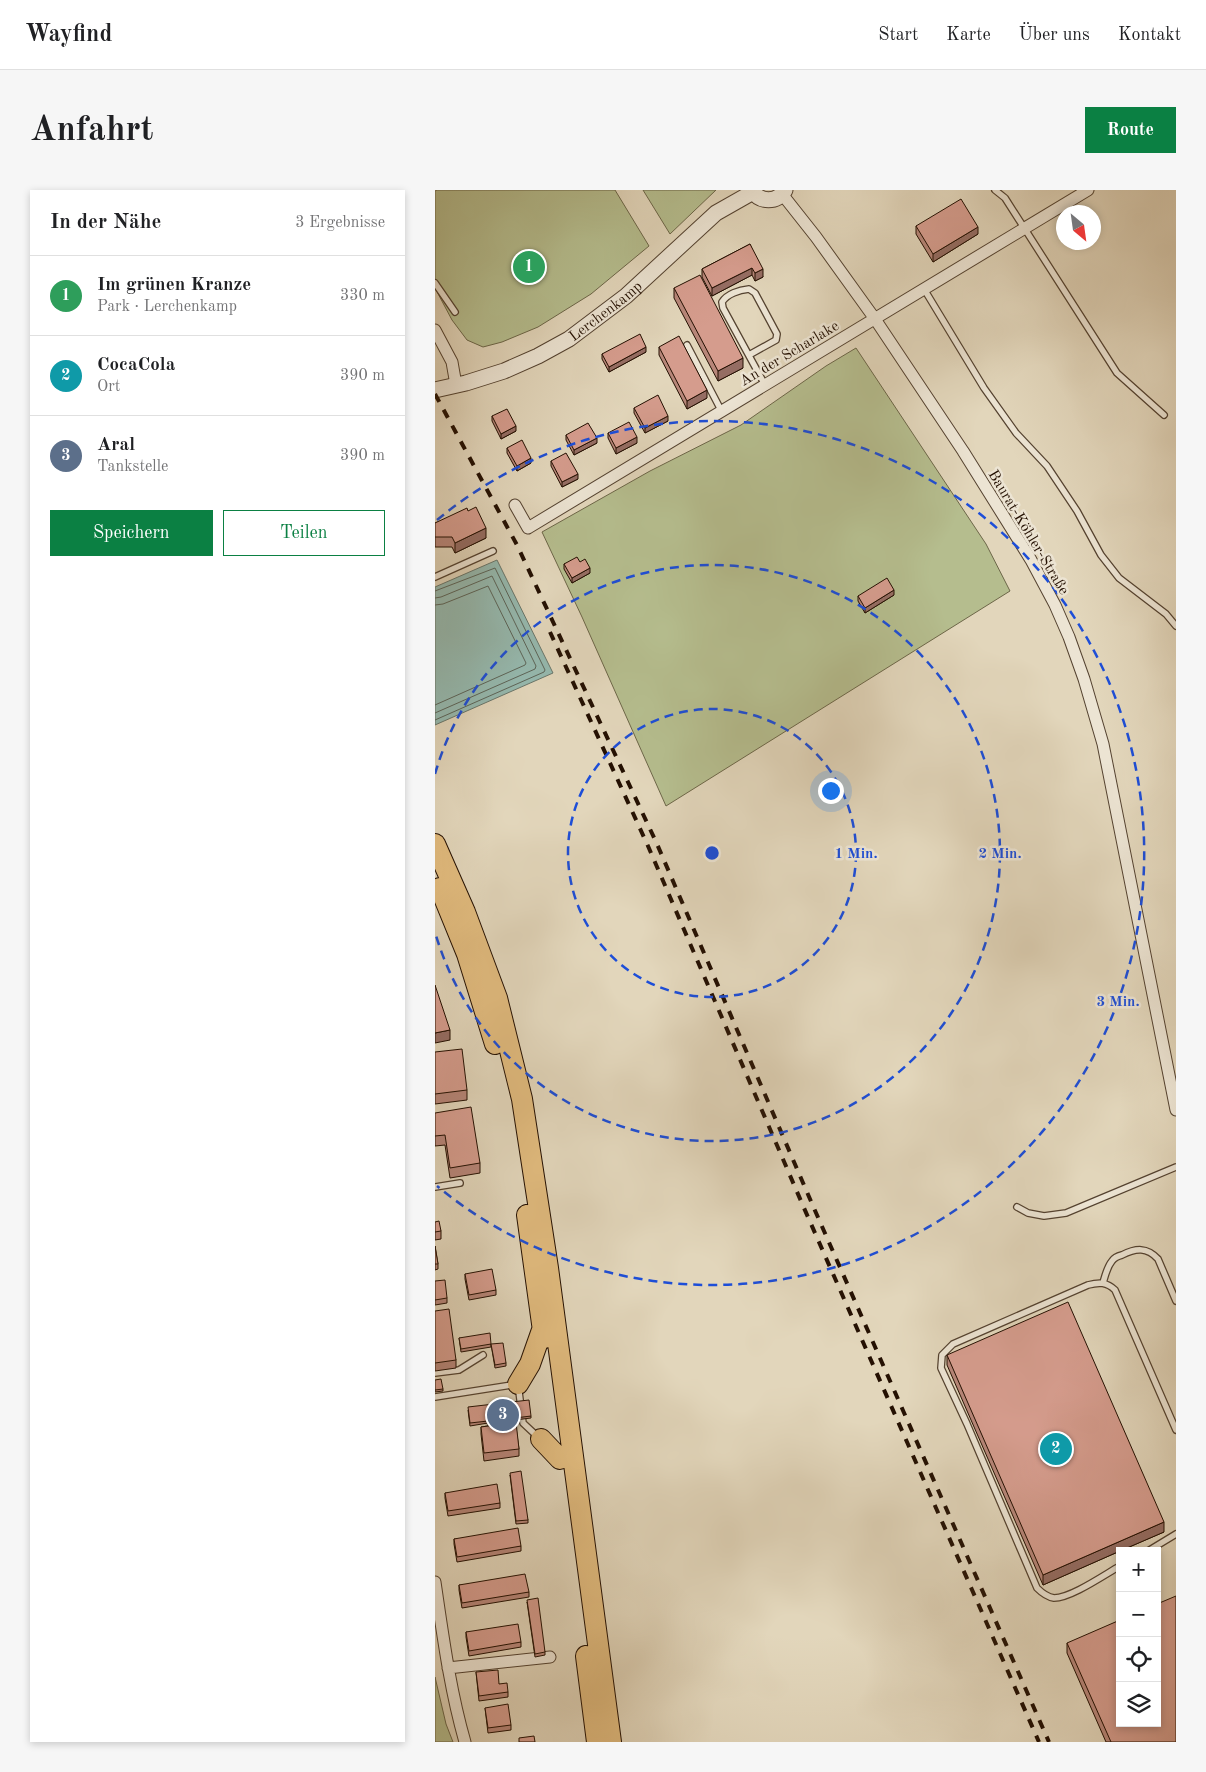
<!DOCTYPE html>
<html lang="de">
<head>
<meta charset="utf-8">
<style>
  :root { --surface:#fff; --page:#f6f6f6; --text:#202124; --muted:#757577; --line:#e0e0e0; --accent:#0b8043 }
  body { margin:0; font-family:"Old Standard TT",serif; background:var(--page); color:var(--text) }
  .controls { position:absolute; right:15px; bottom:15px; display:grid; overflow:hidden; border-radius:0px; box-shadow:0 2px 8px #0003 }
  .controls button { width:45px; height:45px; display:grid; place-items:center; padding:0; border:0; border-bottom:1px solid var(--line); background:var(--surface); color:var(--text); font:25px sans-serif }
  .compass { position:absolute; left:621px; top:15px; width:45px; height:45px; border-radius:50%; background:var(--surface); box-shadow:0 2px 8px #0003; rotate:151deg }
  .you { position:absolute; left:395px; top:600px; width:18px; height:18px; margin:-12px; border:4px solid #fff; border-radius:50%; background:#1a73e8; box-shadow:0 0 0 8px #1a73e833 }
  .badge { display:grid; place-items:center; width:32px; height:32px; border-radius:50%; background:var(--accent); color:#fff; font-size:16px; font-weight:700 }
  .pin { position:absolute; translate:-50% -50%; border:2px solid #fff; box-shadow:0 1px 5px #0006 }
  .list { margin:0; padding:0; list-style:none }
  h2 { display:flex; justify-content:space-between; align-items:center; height:65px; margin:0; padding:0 20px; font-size:21px }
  h2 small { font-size:16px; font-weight:400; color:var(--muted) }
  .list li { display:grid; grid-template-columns:32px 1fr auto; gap:15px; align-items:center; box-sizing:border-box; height:80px; padding:0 20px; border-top:1px solid var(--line) }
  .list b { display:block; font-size:19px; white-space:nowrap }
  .list p { margin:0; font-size:16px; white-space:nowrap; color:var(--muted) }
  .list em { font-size:16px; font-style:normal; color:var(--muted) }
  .actions { display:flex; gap:10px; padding:15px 20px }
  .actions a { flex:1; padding:11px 0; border:1px solid var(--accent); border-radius:0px; text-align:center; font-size:18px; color:var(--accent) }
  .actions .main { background:var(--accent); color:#fff }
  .icon { flex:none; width:28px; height:28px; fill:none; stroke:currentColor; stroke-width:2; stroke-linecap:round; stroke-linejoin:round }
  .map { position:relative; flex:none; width:741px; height:1552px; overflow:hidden; border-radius:0px }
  header { display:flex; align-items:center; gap:30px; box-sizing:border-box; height:70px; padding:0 25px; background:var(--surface); border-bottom:1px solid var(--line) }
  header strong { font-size:24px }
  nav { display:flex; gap:28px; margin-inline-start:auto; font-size:18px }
  .intro { display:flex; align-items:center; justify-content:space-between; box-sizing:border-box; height:120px; padding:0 30px }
  h1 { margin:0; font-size:35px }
  .button { padding:12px 22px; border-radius:0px; background:var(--accent); color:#fff; font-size:18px; font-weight:700 }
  main { display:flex; gap:30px; padding:0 30px }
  aside { flex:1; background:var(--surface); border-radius:0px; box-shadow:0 2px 8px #0003 }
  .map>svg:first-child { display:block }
</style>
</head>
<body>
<header>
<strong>Wayfind</strong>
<nav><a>Start</a><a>Karte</a><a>Über uns</a><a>Kontakt</a></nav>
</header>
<div class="intro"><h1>Anfahrt</h1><a class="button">Route</a></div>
<main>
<aside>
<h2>In der Nähe<small>3 Ergebnisse</small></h2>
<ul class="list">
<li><span class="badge" style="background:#2e9e5b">1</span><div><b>Im grünen Kranze</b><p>Park · Lerchenkamp</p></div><em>330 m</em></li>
<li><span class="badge" style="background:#0f9aa8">2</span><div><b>CocaCola</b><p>Ort</p></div><em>390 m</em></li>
<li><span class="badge" style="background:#5c6f8a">3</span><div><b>Aral</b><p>Tankstelle</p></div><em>390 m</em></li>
</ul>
<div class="actions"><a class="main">Speichern</a><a>Teilen</a></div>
</aside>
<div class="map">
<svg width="741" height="1552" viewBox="0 0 741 1552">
  <rect width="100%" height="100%" fill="#e2d6bb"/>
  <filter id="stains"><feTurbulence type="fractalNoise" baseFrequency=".004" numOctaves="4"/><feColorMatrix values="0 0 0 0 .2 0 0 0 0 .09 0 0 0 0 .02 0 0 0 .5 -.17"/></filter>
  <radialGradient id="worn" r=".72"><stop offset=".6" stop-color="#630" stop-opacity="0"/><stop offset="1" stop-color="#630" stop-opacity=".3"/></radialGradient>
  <path fill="#b5bd8e" stroke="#6c6648" d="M 2,0 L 180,0 L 214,56 L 156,104 L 103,137 L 67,152 L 48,157 L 32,150 L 17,130 L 0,98 L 0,1 Z
    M 208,0 L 281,0 L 235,44 Z
    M 421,158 L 551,354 L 575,401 L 231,616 L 147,427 L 107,342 L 215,281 L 306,235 L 391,176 Z
    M 0,1487 L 11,1534 L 18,1552 L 0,1552 Z"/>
  <path fill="#95b9af" stroke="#68756a" d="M 62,370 L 118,483 L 0,535 L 0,397 Z"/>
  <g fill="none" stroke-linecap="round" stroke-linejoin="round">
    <path stroke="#5c6458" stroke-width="1" d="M 0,401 L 60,378 L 110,480 L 109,482 L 0,530
      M 0,408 L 6,407 L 57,386 L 101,476 L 100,479 L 0,523
      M 0,415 L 8,414 L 53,396 L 91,473 L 90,475 L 0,515"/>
    <defs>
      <path id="service" d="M 560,0 L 570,8 L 682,183 L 729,225
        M 0,93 L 20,122
        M 489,99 L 549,198 L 581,243 L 612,276 L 642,321 L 666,365 L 684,388 L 731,424 L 741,436
        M 252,155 L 287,222
        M 314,165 L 341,150 L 342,144 L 320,103 L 314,99 C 304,100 292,104 287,112 L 288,118 L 330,195
        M 0,387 L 58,361
        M 0,997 L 25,993
        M 582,1017 L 593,1023 L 609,1026 L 631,1023 L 741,977
        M 668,1093 C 670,1086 672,1077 677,1071 C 679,1068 683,1066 687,1065 C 701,1058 712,1057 723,1069 L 741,1111
        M 0,1183 L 24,1180 L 48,1165
        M 0,1207 L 83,1194 L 88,1233 L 103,1247
        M 713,1361 L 741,1344
        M 685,1376 C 669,1385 636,1408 619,1408 C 612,1407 607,1403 602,1398 L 532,1234 L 506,1178 L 507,1165 L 518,1154 L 653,1095 C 664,1092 672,1092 680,1100 L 741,1240"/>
      <path id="minor" d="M 347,4 L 381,47 L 440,129 L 528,261 L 596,370 L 620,415 L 634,447 L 649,489 L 668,554 L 741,920
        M 0,140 L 17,172 L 21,195
        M 80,315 L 93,338 L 653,0
        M 0,1392 C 8,1446 15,1500 30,1552
        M 13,1478 L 115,1467"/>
      <g id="tertiary">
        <path d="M 317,0 C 325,13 342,13 350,0"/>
        <path id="s1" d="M 0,200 L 31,193 L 69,181 L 103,166 L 134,149 L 191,106 L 281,23 L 318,2"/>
      </g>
      <path id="trunk" d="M 0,654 L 30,722 L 62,808 L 87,909 L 113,1078 L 176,1552
        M 5,698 L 32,764 L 60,854
        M 92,1025 L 109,1148
        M 83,1194 L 95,1174 L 107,1140
        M 106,1249 L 125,1269
        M 151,1466 L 162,1552"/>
    </defs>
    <use href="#service" stroke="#544230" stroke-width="8"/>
    <use href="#minor" stroke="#544230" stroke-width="13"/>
    <use href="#tertiary" stroke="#544230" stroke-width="17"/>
    <use href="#trunk" stroke="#241002" stroke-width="22"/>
    <use href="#service" stroke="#ece4d3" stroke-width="5.5"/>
    <use href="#minor" stroke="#ece4d3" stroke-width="11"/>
    <use href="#tertiary" stroke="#ece4d3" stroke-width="15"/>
    <use href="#trunk" stroke="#e1bb7e" stroke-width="20"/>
    <path stroke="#241002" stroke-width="4" stroke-dasharray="9 9" stroke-linecap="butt" d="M 0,204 L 82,355 L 222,654 L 378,1016 L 614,1552
      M 115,442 L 213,656 L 369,1018 L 604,1552"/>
  </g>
  <path fill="#b78679" stroke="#241002" d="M 481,36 L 543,44 L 498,72 L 481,44 Z
    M 315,54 L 328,87 L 320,91 L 317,85 L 277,106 L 267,87 L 267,79 Z
    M 239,98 L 308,178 L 283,191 L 239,108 Z
    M 224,157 L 272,208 L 252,219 L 224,165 Z
    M 211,162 L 174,182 L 167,169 L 167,164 Z
    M 199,218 L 233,231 L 210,243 L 199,223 Z
    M 57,226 L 81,241 L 66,249 L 57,231 Z
    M 173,243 L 202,253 L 181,264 L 173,248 Z
    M 131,245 L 162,253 L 139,265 L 131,250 Z
    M 72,258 L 96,273 L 82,281 L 72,263 Z
    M 116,271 L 143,289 L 127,297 L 116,276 Z
    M 33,321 L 51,348 L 20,363 L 17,357 L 0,357 L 0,333 Z
    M 145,372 L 155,383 L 137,393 L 129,379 L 129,374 Z
    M 459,405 L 430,423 L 423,411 L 423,406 Z
    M 0,862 L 32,900 L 32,910 L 0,914 Z
    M 0,923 L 45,973 L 45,983 L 15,988 L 10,955 L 0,956 Z
    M 0,1032 L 6,1041 L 6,1049 L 0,1050 Z
    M 0,1056 L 3,1074 L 3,1079 L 0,1080 Z
    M 30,1084 L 61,1100 L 61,1105 L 34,1110 L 30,1089 Z
    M 0,1091 L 12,1108 L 12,1113 L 0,1115 Z
    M 0,1121 L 21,1170 L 21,1178 L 0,1181 Z
    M 24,1148 L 56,1154 L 56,1157 L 26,1162 Z
    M 56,1154 L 71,1173 L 71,1176 L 60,1178 Z
    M 512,1165 L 729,1342 L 685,1361 L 608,1395 L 512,1175 Z
    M 0,1190 L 8,1199 L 8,1201 L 0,1202 Z
    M 33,1220 L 96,1226 L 96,1228 L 80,1230 L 84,1259 L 84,1266 L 49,1271 L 46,1244 L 46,1237 L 53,1236 L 53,1233 L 35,1236 Z
    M 75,1285 L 93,1330 L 93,1333 L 81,1334 Z
    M 10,1303 L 65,1313 L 65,1318 L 13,1326 L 10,1308 Z
    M 19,1349 L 86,1356 L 86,1361 L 22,1372 L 19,1354 Z
    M 24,1395 L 94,1402 L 94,1407 L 27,1418 L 24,1400 Z
    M 92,1412 L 110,1462 L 110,1465 L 100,1467 Z
    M 31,1442 L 86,1452 L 86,1457 L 34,1466 L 31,1447 Z
    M 632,1453 L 741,1552 L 671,1552 L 632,1463 Z
    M 41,1482 L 64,1494 L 73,1502 L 73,1507 L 44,1511 Z
    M 50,1518 L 76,1535 L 76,1540 L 53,1543 Z"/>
  <path fill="#956d63" stroke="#241002" d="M 543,37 L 543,44 L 498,72 L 498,64 Z
    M 317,78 L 317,85 L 277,106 L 277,98 Z
    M 328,79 L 328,87 L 320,91 L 320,83 Z
    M 211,157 L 211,162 L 174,182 L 174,177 Z
    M 308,168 L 308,178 L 283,191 L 283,181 Z
    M 272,200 L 272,208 L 252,219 L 252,211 Z
    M 233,226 L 233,231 L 210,243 L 210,238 Z
    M 81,236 L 81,241 L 66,249 L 66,244 Z
    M 202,247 L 202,253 L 181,264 L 181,258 Z
    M 162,248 L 162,253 L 139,265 L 139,260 Z
    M 96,268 L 96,273 L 82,281 L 82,276 Z
    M 143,284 L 143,289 L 127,297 L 127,292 Z
    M 51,338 L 51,348 L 20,363 L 20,353 Z
    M 155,378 L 155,383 L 137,393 L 137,388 Z
    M 459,400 L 459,405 L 430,423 L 430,418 Z
    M 15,840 L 15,850 L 0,853 L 0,843 Z
    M 729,1332 L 729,1342 L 685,1361 L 608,1395 L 608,1385 Z"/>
  <path fill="#d59c8d" stroke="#241002" d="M 526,9 L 543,37 L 498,64 L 481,36 Z
    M 315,54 L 328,79 L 320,83 L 317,78 L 277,98 L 267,79 Z
    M 265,85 L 308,168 L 283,181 L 239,98 Z
    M 205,144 L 211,157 L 174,177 L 167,164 Z
    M 244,146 L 272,200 L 252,211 L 224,157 Z
    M 223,205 L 233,226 L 210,238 L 199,218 Z
    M 72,219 L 81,236 L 66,244 L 57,226 Z
    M 194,232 L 202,247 L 181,258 L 173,243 Z
    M 153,233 L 162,248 L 139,260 L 131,245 Z
    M 87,250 L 96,268 L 82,276 L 72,258 Z
    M 131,263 L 143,284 L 127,292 L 116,271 Z
    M 41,317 L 51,338 L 20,353 L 17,347 L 0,347 L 0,333 L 32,318 L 33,321 Z
    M 142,367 L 145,372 L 150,369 L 155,378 L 137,388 L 129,374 Z
    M 452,388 L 459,400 L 430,418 L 423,406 Z
    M 0,795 L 15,840 L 0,843 Z
    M 27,859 L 32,900 L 0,904 L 0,862 Z
    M 36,917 L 45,973 L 15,978 L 10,945 L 0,946 L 0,923 Z
    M 4,1031 L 6,1041 L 0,1042 L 0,1032 Z
    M 0,1056 L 3,1074 L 0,1074 Z
    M 57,1079 L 61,1100 L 34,1105 L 30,1084 Z
    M 10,1090 L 12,1108 L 0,1110 L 0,1091 Z
    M 633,1112 L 729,1332 L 608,1385 L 512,1165 Z
    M 14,1119 L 21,1170 L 0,1173 L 0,1121 Z
    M 55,1143 L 56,1154 L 26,1159 L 24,1148 Z
    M 68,1153 L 71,1173 L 60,1175 L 56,1154 Z
    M 6,1189 L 8,1199 L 0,1200 L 0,1190 Z
    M 94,1210 L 96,1226 L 80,1228 L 80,1232 L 54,1236 L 53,1231 L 35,1233 L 33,1217 Z
    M 81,1232 L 84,1259 L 49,1263 L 46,1237 Z
    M 86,1281 L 93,1330 L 81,1331 L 75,1283 Z
    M 62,1294 L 65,1313 L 13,1321 L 10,1303 Z
    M 83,1338 L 86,1356 L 22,1367 L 19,1349 Z
    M 90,1384 L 94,1402 L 27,1413 L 24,1395 Z
    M 741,1406 L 741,1552 L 676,1552 L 632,1453 L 685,1430 L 685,1533 L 722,1533 L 722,1414 Z
    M 103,1408 L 110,1462 L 100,1464 L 92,1410 Z
    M 83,1434 L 86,1452 L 34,1461 L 31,1442 Z
    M 63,1480 L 64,1494 L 72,1493 L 73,1502 L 44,1506 L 41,1482 Z
    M 73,1514 L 76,1535 L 53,1538 L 50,1518 Z
    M 99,1546 L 100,1552 L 84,1552 L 84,1548 Z"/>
  <g fill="none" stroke="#1d4ed8" stroke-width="2.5" stroke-dasharray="9 6">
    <circle cx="277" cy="663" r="144"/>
    <path d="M0 584A288 288 0 1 1 0 742"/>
    <path d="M2 330A432 432 0 1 1 2 996"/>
  </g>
  <g text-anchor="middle" stroke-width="5" stroke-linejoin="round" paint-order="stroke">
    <g font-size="15" fill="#241002" stroke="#ece4d3">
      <text dy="5" stroke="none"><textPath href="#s1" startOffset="190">Lerchenkamp</textPath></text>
      <text transform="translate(354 163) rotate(-31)" y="5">An der Scharlake</text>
      <text transform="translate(594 342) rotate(59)" y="5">Baurat-Köhler-Straße</text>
    </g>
  </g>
  <circle cx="277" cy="663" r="8" fill="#1d4ed8" stroke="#ece4d3" stroke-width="2.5"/>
  <g font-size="15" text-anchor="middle" font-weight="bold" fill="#1d4ed8" stroke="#ece4d3" stroke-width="5" stroke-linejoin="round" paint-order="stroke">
    <text x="421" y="668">1 Min.</text>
    <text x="565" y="668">2 Min.</text>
    <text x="683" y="816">3 Min.</text>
  </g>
  <rect width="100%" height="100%" filter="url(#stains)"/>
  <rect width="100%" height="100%" fill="url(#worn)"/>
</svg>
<div class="controls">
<button>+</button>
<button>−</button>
<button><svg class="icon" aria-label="locate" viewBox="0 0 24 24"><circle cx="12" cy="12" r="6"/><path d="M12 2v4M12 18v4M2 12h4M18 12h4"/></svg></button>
<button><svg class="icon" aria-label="layers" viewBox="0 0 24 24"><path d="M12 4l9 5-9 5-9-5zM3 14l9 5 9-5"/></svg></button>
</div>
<svg class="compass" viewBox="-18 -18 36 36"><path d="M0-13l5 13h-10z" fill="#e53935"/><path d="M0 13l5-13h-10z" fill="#757577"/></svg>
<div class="you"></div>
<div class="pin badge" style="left:94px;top:77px;background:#2e9e5b">1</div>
<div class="pin badge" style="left:621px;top:1259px;background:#0f9aa8">2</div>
<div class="pin badge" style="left:68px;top:1225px;background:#5c6f8a">3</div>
</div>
</main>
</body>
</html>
